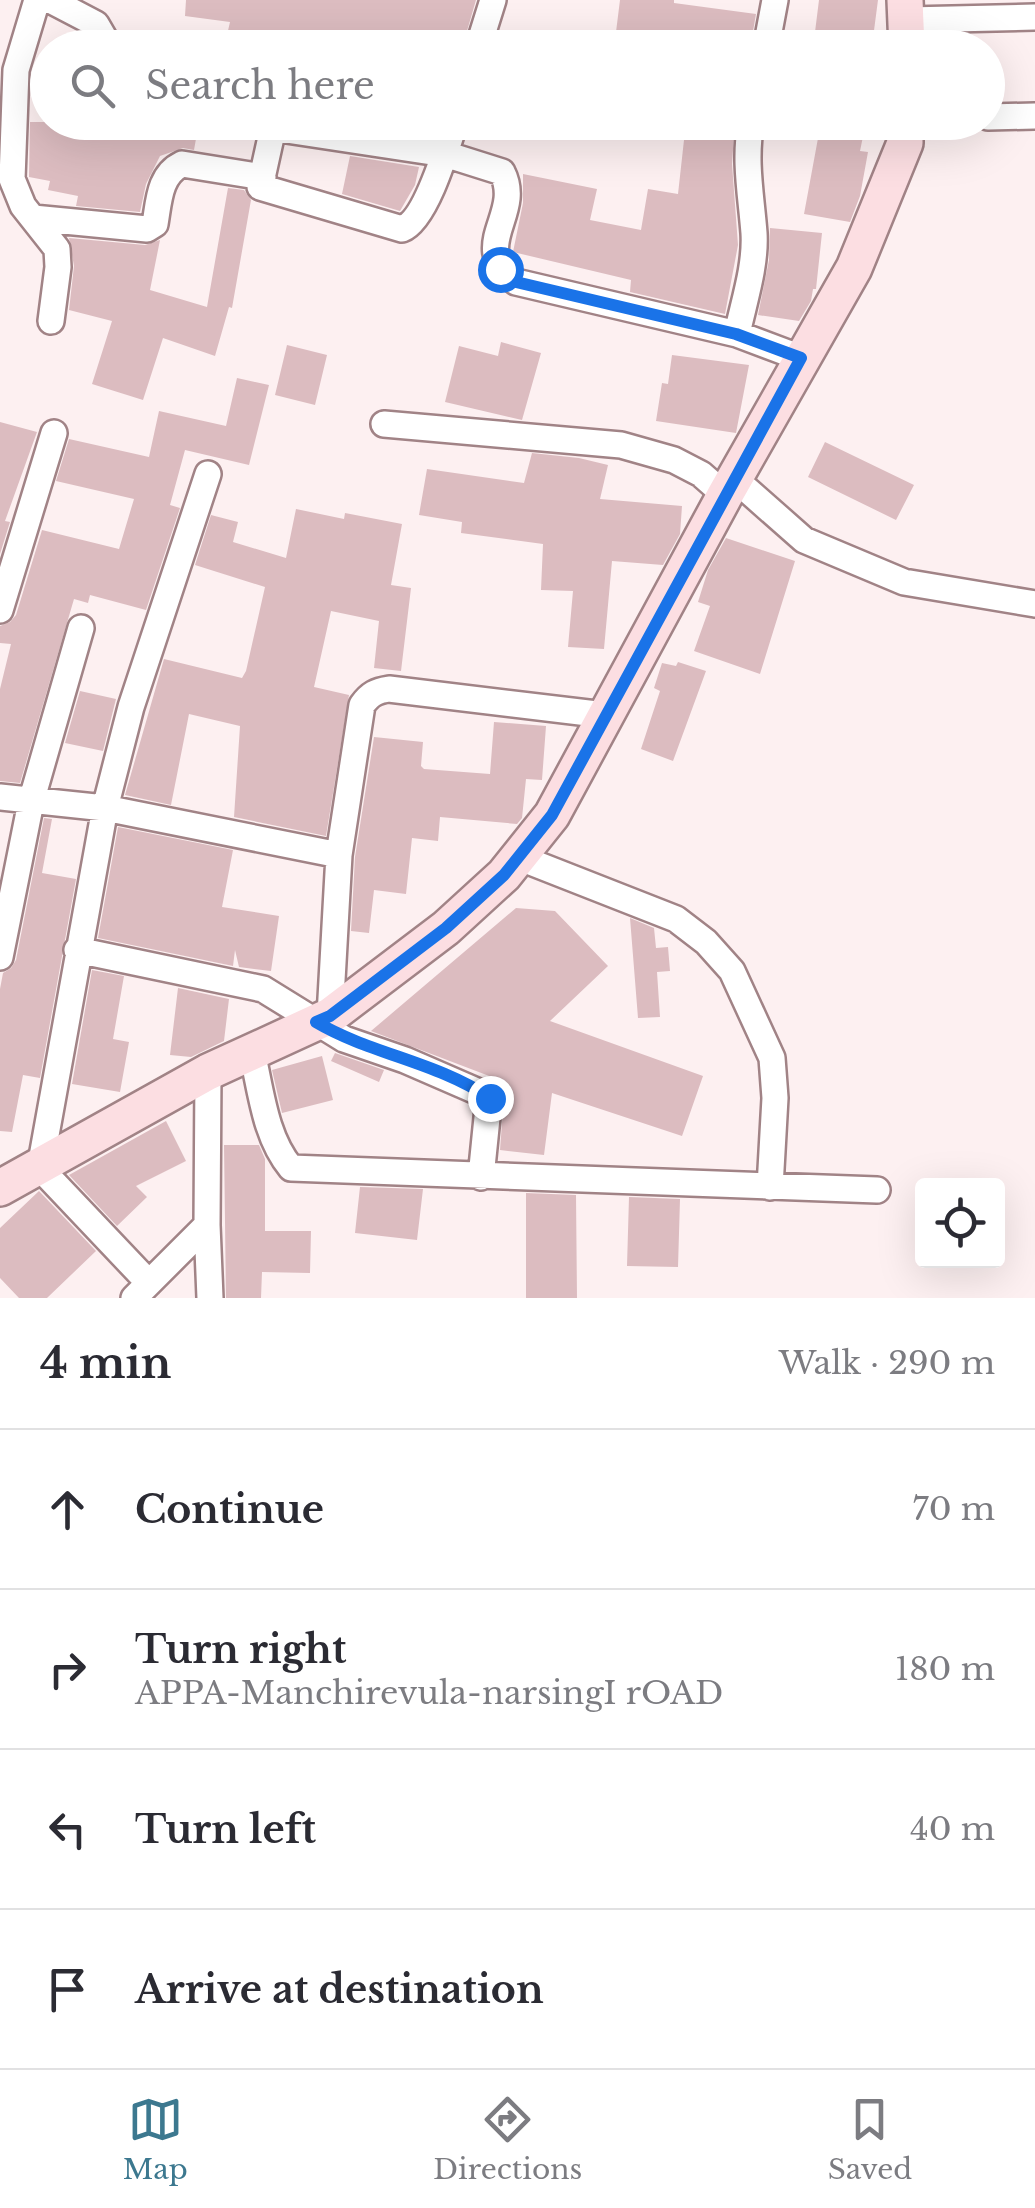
<!DOCTYPE html>
<html lang="en">
<head>
<meta charset="utf-8">
<style>
  :root { --surface:#fff; --page:#f2f2f3; --text:#2b2b33; --muted:#7c7c81; --line:#e1e1e2; --accent:#3c788f }
  body { margin:0; font-family:"Libre Baskerville",serif; background:var(--page); color:var(--text) }
  .controls { position:absolute; right:30px; bottom:30px; display:grid; overflow:hidden; border-radius:10px; box-shadow:0 10px 40px #0002 }
  .controls button { width:90px; height:90px; display:grid; place-items:center; padding:0; border:0; border-bottom:2px solid var(--line); background:var(--surface); color:var(--text); font:50px sans-serif }
  .stop { position:absolute; width:30px; height:30px; margin:-22px; border:8px solid #1a73e8; border-radius:50%; background:#fff }
  .stop.end { background:#1a73e8; border-color:#fff; box-shadow:0 2px 10px #0008 }
  .list { margin:0; padding:0; list-style:none }
  h2 { display:flex; justify-content:space-between; align-items:center; height:130px; margin:0; padding:0 40px; font-size:42px }
  h2 small { font-size:32px; font-weight:400; color:var(--muted) }
  .list li { display:grid; grid-template-columns:65px 1fr auto; gap:30px; align-items:center; box-sizing:border-box; height:160px; padding:0 40px; border-top:2px solid var(--line) }
  .list b { display:block; font-size:38px; white-space:nowrap }
  .list p { margin:0; font-size:32px; white-space:nowrap; color:var(--muted) }
  .list em { font-size:32px; font-style:normal; color:var(--muted) }
  .icon { flex:none; width:55px; height:55px; fill:none; stroke:currentColor; stroke-width:2; stroke-linecap:round; stroke-linejoin:round }
  .map { position:relative; flex:none; width:1035px; height:1298px; overflow:hidden }
  .search { position:absolute; background:var(--surface); box-shadow:0 10px 40px #0002; left:30px; right:30px; top:30px; height:110px; display:flex; align-items:center; gap:25px; box-sizing:border-box; padding:0 35px; border-radius:55px; color:var(--muted); font-size:38px }
  .sheet { height:770px; background:var(--surface) }
  nav { display:flex; justify-content:space-around; align-items:center; box-sizing:border-box; height:140px; border-top:2px solid var(--line); background:var(--surface); font-size:28px; color:var(--muted) }
  nav a { display:grid; justify-items:center; gap:5px }
  nav .on { color:var(--accent) }
  .map>svg:first-child { display:block }
</style>
</head>
<body>
<div class="map">
<svg width="1035" height="1298" viewBox="0 0 1035 1298">
  <rect width="100%" height="100%" fill="#fdf0f1"/>
  <path fill="#dcbcc0" d="M 186,0 L 476,0 L 462,48 L 370,32 L 369,48 L 224,48 L 230,22 L 185,16 Z
    M 620,0 L 674,0 L 674,3 L 756,14 L 750,48 L 614,48 Z
    M 819,0 L 878,0 L 873,38 L 869,37 L 867,48 L 813,48 Z
    M 30,122 L 199,122 L 194,150 L 183,148 L 160,156 L 146,184 L 140,212 L 76,206 L 78,196 L 48,190 L 50,181 L 29,177 Z
    M 686,122 L 735,122 L 732,164 L 738,245 L 725,314 L 630,292 L 631,280 L 513,252 L 523,203 L 523,174 L 597,189 L 590,220 L 641,230 L 648,189 L 678,194 Z
    M 821,122 L 866,122 L 860,151 L 868,152 L 860,196 L 850,222 L 804,214 Z
    M 350,156 L 419,167 L 415,185 L 400,211 L 342,194 Z
    M 228,188 L 244,190 L 251,200 L 232,308 L 229,307 L 215,356 L 163,338 L 143,400 L 92,384 L 112,321 L 69,310 L 74,266 L 69,238 L 145,245 L 160,240 L 150,290 L 207,307 Z
    M 770,228 L 822,233 L 816,289 L 813,289 L 811,301 L 799,321 L 758,315 L 769,260 Z
    M 501,342 L 541,353 L 522,420 L 445,402 L 459,346 L 498,356 Z
    M 287,345 L 327,355 L 315,405 L 275,395 Z
    M 672,355 L 749,365 L 736,433 L 656,421 L 662,383 L 668,384 Z
    M 237,378 L 269,385 L 249,465 L 185,450 L 170,505 L 180,508 L 146,610 L 90,595 L 88,603 L 74,599 L 20,783 L 0,781 L 0,689 L 11,644 L 0,643 L 0,626 L 10,622 L 16,615 L 42,530 L 119,549 L 134,499 L 56,481 L 69,439 L 149,457 L 159,411 L 226,426 Z
    M 0,422 L 37,432 L 5,521 L 10,522 L 0,554 Z
    M 825,442 L 914,485 L 896,520 L 808,477 Z
    M 532,453 L 579,458 L 608,465 L 600,499 L 682,506 L 680,534 L 663,565 L 612,561 L 604,649 L 568,647 L 573,591 L 541,590 L 543,544 L 461,533 L 462,522 L 419,515 L 427,469 L 524,483 Z
    M 296,509 L 344,519 L 345,513 L 402,524 L 391,585 L 411,588 L 401,671 L 374,668 L 379,621 L 331,611 L 314,687 L 349,695 L 326,836 L 234,817 L 240,726 L 189,714 L 171,805 L 125,795 L 164,659 L 242,678 L 246,671 L 265,587 L 195,565 L 211,515 L 238,522 L 233,542 L 286,558 Z
    M 726,538 L 795,561 L 760,674 L 694,651 L 710,606 L 698,602 L 708,570 Z
    M 678,662 L 706,671 L 673,761 L 641,749 L 660,691 L 654,688 L 662,663 L 676,666 Z
    M 80,691 L 116,699 L 103,751 L 65,743 Z
    M 494,722 L 546,726 L 542,780 L 526,779 L 522,818 L 517,824 L 440,817 L 438,841 L 412,838 L 406,894 L 374,890 L 369,933 L 351,931 L 355,857 L 374,737 L 423,742 L 421,766 L 424,769 L 490,774 Z
    M 44,818 L 52,819 L 42,873 L 76,879 L 40,1078 L 23,1075 L 12,1132 L 0,1131 L 0,989 L 3,973 L 11,968 L 16,960 Z
    M 118,827 L 233,850 L 222,907 L 279,916 L 271,971 L 239,967 L 235,950 L 233,966 L 98,938 Z
    M 516,908 L 555,911 L 608,966 L 550,1021 L 703,1076 L 682,1136 L 552,1093 L 544,1155 L 500,1150 L 505,1082 L 371,1031 Z
    M 630,918 L 654,928 L 656,948 L 668,947 L 670,971 L 657,972 L 660,1017 L 638,1018 Z
    M 92,970 L 124,976 L 113,1039 L 129,1042 L 120,1092 L 72,1084 Z
    M 178,988 L 229,999 L 224,1041 L 191,1057 L 170,1055 Z
    M 335,1053 L 384,1070 L 379,1082 L 331,1061 Z
    M 322,1056 L 333,1100 L 282,1113 L 272,1070 Z
    M 166,1121 L 186,1161 L 136,1186 L 147,1197 L 117,1226 L 69,1175 Z
    M 224,1145 L 259,1145 L 265,1159 L 265,1231 L 311,1231 L 310,1273 L 262,1272 L 261,1298 L 226,1298 Z
    M 360,1187 L 423,1189 L 417,1240 L 355,1233 Z
    M 39,1191 L 96,1251 L 47,1298 L 19,1298 L 0,1278 L 0,1228 Z
    M 526,1193 L 576,1195 L 577,1298 L 526,1298 Z
    M 629,1197 L 680,1199 L 678,1267 L 627,1266 Z"/>
  <g fill="none" stroke-linecap="round" stroke-linejoin="round">
    <defs>
      <path id="street" d="M 37,0 L 16,70 L 12,179 L 23,206 L 57,249 L 58,267 L 51,321
        M 50,0 L 96,24 L 110,48
        M 908,20 L 1035,17
        M 478,48 L 493,0
        M 766,48 L 775,0
        M 988,117 L 1035,116
        M 253,122 L 273,128 L 445,154 L 502,172 C 524,215 467,245 516,282 L 737,334 L 801,358
        M 273,128 L 260,187 L 402,229 C 426,220 447,147 455,122
        M 33,218 L 147,229 L 155,224 C 159,201 159,175 182,164 L 263,177
        M 737,334 C 744,301 756,266 754,233 C 751,194 744,161 751,122
        M 384,424 L 621,445 L 674,460 L 701,474 L 725,495
        M 736,480 L 804,540 L 904,582 L 1035,604
        M 0,610 L 54,433
        M 0,797 L 105,808 L 339,855
        M 518,857 L 676,919 L 706,942 L 732,971 L 772,1058 L 775,1098 L 770,1187
        M 77,950 L 263,989 L 344,1039 L 405,1060 L 481,1093 L 489,1098 L 481,1177
        M 0,957 L 31,802 L 81,628
        M 330,1016 L 339,855 L 362,705 C 370,694 376,691 389,689 L 605,715
        M 252,1052 C 261,1091 265,1137 291,1168 L 877,1190
        M 208,1072 L 207,1225 L 210,1298
        M 149,1283 L 40,1168 L 105,808 L 131,707 L 208,474
        M 134,1298 L 207,1225"/>
      <path id="secondary" d="M 905,0 L 907,48
        M 0,1188 L 208,1072 L 330,1016 L 446,928 L 504,875 L 552,815 L 725,495 L 854,268 L 905,143 L 905,122"/>
    </defs>
    <use href="#street" stroke="#a18386" stroke-width="30"/>
    <use href="#secondary" stroke="#a18386" stroke-width="40"/>
    <use href="#street" stroke="#fff" stroke-width="25"/>
    <use href="#secondary" stroke="#fcdee2" stroke-width="35"/>
  </g>
  <g fill="none" stroke-linecap="round" stroke-linejoin="round">
    <path stroke="#1a73e8" stroke-width="12" d="M 490,1098 C 437,1062 370,1054 316,1022 L 330,1016 L 446,928 L 504,875 L 552,815 L 801,358 L 736,334 L 516,282 L 500,269"/>
  </g>
</svg>
<div class="controls">
<button><svg class="icon" aria-label="locate" viewBox="0 0 24 24"><circle cx="12" cy="12" r="6"/><path d="M12 2v4M12 18v4M2 12h4M18 12h4"/></svg></button>
</div>
<div class="stop" style="left:500px;top:269px"></div>
<div class="stop end" style="left:490px;top:1098px"></div>
<div class="search"><svg class="icon" aria-label="search" viewBox="0 0 24 24"><circle cx="10" cy="10" r="6"/><path d="M15 15l6 6"/></svg>Search here</div>
</div>
<section class="sheet">
<h2>4 min<small>Walk · 290 m</small></h2>
<ul class="list">
<li><svg class="icon" aria-label="ahead" viewBox="0 0 24 24"><path d="M12 20V5M6 11l6-6 6 6"/></svg><div><b>Continue</b></div><em>70 m</em></li>
<li><svg class="icon" aria-label="right" viewBox="0 0 24 24"><path d="M7 20v-9h11M14 6l5 5-5 5"/></svg><div><b>Turn right</b><p>APPA-Manchirevula-narsingI rOAD</p></div><em>180 m</em></li>
<li><svg class="icon" aria-label="left" viewBox="0 0 24 24"><path d="M17 20v-9H6M10 6l-5 5 5 5"/></svg><div><b>Turn left</b></div><em>40 m</em></li>
<li><svg class="icon" aria-label="arrive" viewBox="0 0 24 24"><path d="M6 21V4h12l-3 4 3 4H6"/></svg><div><b>Arrive at destination</b></div></li>
</ul>
</section>
<nav>
<a class="on"><svg class="icon" aria-label="map" viewBox="0 0 24 24"><path d="M3 6l6-2 6 2 6-2v14l-6 2-6-2-6 2zM9 4v14M15 6v14"/></svg>Map</a>
<a><svg class="icon" aria-label="directions" viewBox="0 0 24 24"><path d="M12 3l9 9-9 9-9-9zM9 14v-3h6M13 9l2 2-2 2"/></svg>Directions</a>
<a><svg class="icon" aria-label="saved" viewBox="0 0 24 24"><path d="M7 4h10v16l-5-4-5 4z"/></svg>Saved</a>
</nav>
</body>
</html>
